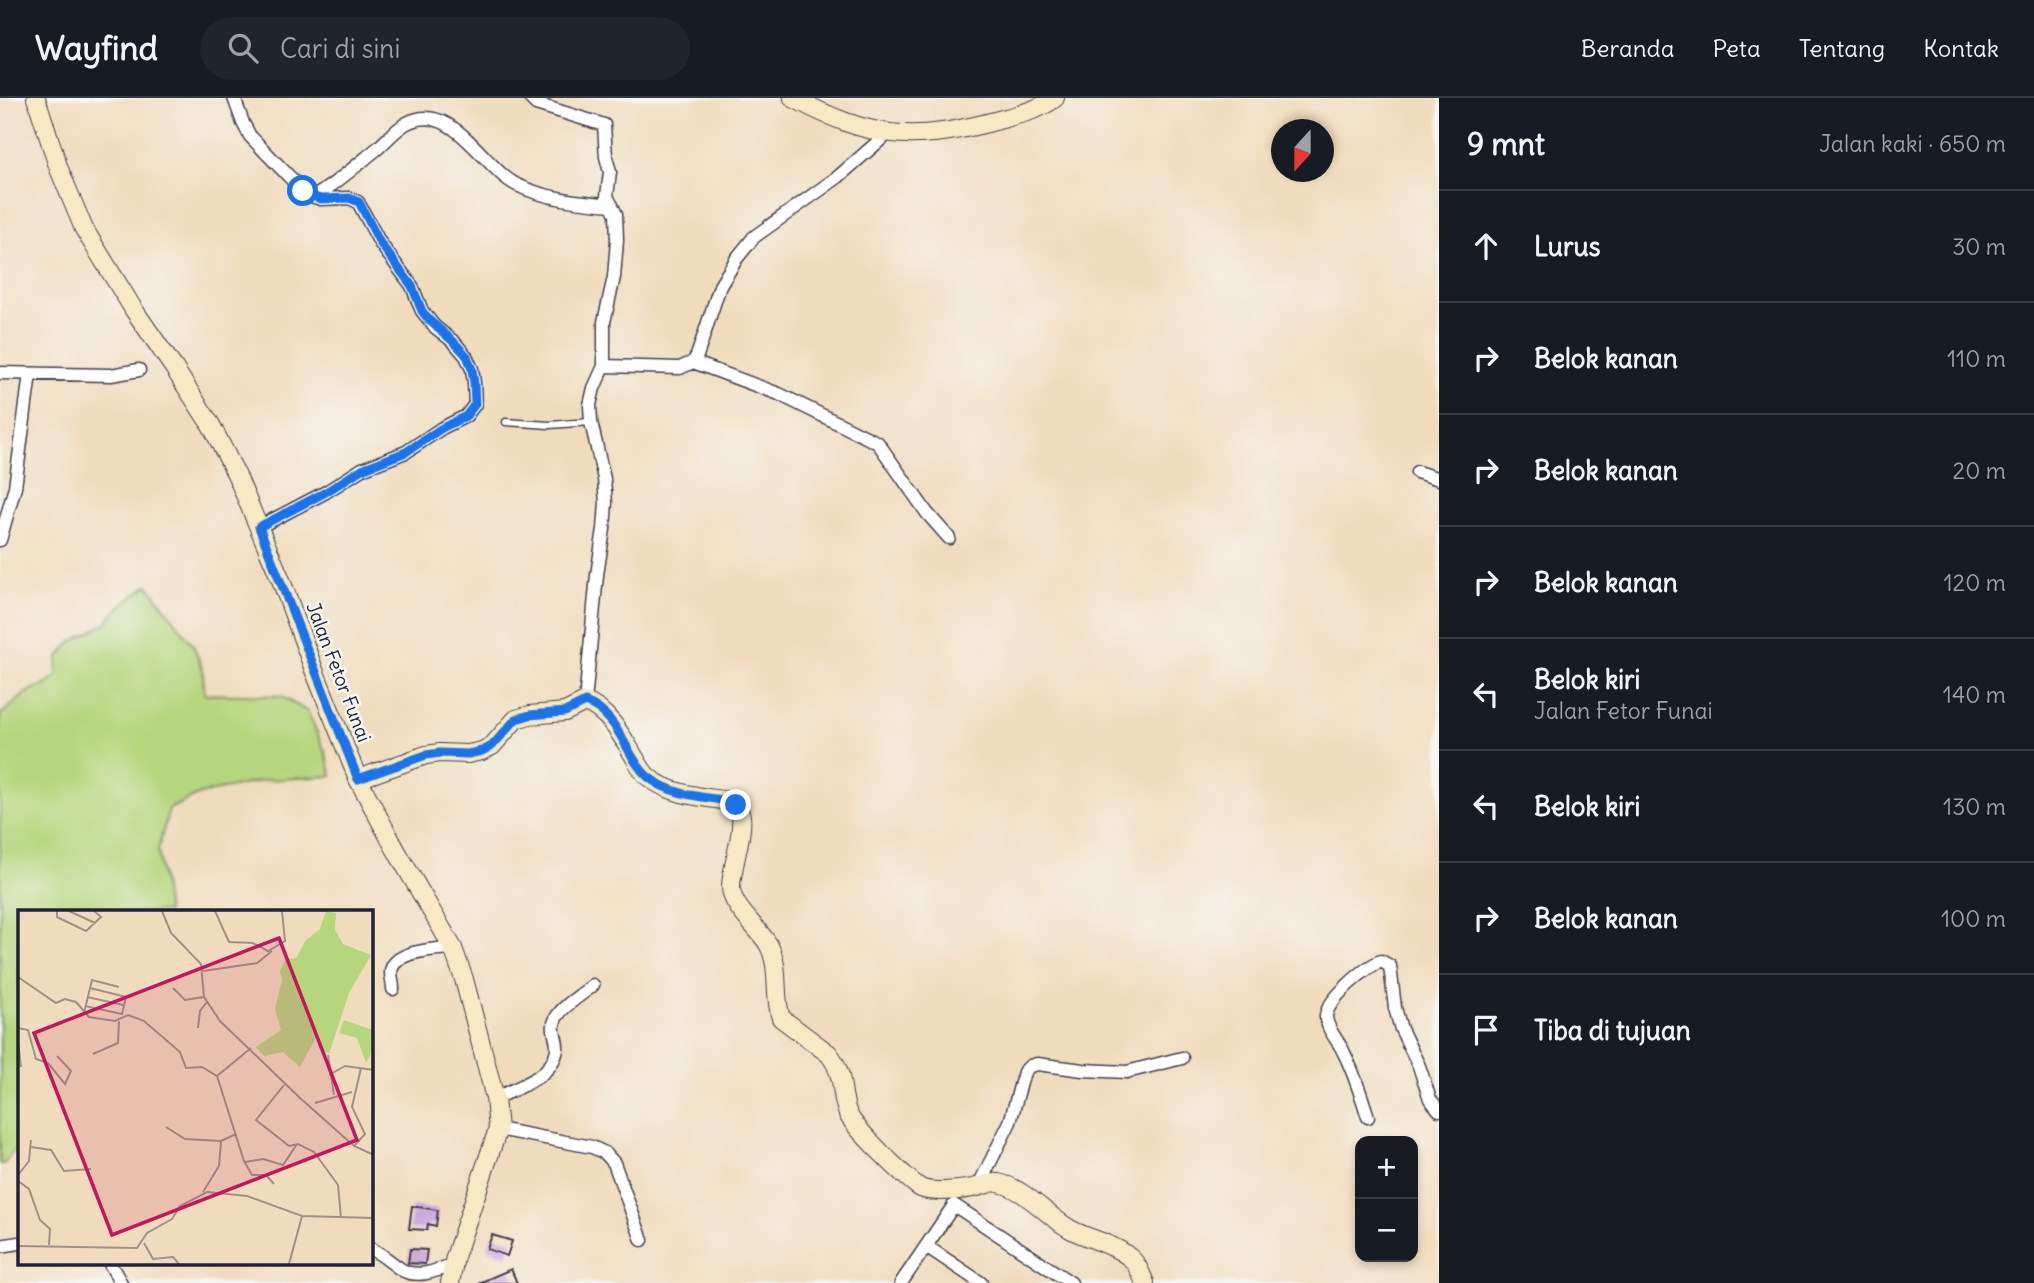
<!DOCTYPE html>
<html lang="id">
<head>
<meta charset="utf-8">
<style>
  :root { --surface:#171b24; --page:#20242c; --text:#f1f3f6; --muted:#9ea1a6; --line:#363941 }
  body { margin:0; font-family:Delius,sans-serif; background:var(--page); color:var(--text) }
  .controls { position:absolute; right:21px; bottom:21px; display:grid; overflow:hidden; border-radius:14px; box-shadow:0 4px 10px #0003 }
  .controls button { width:63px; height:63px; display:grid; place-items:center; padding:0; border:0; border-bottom:2px solid var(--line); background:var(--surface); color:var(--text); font:35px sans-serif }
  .compass { position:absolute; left:1271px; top:21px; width:63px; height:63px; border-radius:50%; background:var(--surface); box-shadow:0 4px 10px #0003; rotate:201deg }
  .stop { position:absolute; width:21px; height:21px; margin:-16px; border:5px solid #1a73e8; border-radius:50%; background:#fff }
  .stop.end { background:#1a73e8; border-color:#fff; box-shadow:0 2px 7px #0008 }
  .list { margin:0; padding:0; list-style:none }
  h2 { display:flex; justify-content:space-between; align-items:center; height:91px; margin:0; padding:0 28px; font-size:30px }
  h2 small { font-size:23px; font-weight:400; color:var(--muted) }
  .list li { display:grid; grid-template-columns:46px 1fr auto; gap:21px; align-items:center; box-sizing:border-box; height:112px; padding:0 28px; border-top:2px solid var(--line) }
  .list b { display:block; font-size:26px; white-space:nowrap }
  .list p { margin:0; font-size:23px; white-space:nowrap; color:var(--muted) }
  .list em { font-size:23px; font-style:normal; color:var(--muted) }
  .icon { flex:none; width:38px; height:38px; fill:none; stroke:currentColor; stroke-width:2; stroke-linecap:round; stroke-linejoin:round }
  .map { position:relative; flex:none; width:1439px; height:1185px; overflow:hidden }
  header { display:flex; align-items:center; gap:42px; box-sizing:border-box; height:98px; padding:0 35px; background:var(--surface); border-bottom:2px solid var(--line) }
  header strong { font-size:33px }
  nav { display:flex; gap:38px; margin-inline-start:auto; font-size:24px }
  .search { width:490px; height:63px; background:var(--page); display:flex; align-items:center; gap:18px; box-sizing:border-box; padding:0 24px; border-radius:38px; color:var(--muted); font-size:26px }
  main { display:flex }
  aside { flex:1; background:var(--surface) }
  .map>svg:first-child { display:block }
</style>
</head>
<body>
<header>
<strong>Wayfind</strong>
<div class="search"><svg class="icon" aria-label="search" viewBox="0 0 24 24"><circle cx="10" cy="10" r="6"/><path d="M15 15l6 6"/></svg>Cari di sini</div>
<nav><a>Beranda</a><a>Peta</a><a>Tentang</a><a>Kontak</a></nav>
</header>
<main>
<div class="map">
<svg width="1439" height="1185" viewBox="0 0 1439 1185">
  <rect width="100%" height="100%" fill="#f6f6f2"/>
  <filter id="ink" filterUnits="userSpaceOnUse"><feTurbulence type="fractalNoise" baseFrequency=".0143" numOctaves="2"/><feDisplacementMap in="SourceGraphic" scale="14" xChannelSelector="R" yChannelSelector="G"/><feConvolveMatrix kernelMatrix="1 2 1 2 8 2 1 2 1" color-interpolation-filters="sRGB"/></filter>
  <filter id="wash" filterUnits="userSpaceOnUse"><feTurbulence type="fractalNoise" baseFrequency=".00686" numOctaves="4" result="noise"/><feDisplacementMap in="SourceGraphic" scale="28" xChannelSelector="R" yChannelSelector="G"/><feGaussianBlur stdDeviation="1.57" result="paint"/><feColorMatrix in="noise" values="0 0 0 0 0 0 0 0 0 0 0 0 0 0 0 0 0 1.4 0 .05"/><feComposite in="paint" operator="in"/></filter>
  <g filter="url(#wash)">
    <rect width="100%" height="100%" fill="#f0dcbc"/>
    <path fill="#b6d67d" stroke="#6c7c5c" stroke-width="2" d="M 148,487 L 193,547 L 203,572 L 204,596 L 281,598 L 308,614 L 326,656 L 332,678 L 266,682 L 200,696 L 169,711 L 158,752 L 167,814 L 19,814 L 19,1046 L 4,1066 L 0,1066 L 0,617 L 29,593 L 47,586 L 57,578 L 58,560 L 71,544 L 105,526 L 120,508 Z"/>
    <g id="blocks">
      <path fill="#c6a2d9" d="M 412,1108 L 438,1112 L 436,1128 L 428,1126 L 427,1132 L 409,1131 Z
        M 492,1137 L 512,1143 L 507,1158 L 487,1151 Z
        M 410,1151 L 427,1152 L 425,1166 L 408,1165 Z
        M 511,1171 L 517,1185 L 479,1185 Z"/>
    </g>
  </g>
  <g filter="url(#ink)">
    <use href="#blocks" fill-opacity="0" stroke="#413e4e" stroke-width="2"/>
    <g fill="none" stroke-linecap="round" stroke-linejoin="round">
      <defs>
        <path id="lane" d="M 506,324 L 549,327 L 591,324"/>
        <path id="street" d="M 234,0 L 243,25 L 250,38 L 303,93 L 308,97 L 321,101 L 349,100 L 358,104 L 380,145 L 412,188 L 422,213 L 435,229 L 454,244 L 466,258 L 472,271 L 474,285 L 475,306 L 466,318 L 442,330 L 406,354 L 362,371 L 326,394 L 259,429
          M 530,0 L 536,6 L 604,27 L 606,59 L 610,74 L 607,98 L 616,116 L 617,142 L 614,179 L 604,224 L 604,268 L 594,290 L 590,307 L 591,324 L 604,381 L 606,405 L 604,431 L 597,477 L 585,604
          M 314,99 C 337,85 357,67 378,50 C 387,42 396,31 407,25 C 452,1 484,71 517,87 C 546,101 580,104 612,107
          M 693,264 L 779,296 L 878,345 L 927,415 L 949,440
          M 604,268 L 680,270 L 693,264 L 697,258 L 720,188 L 737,160 L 754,139 L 838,79 L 887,36
          M 0,275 L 111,277 L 139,272
          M 1417,374 L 1439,381
          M 0,442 L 15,389 L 30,276
          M 393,891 C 393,886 391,879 391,874 C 393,852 436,851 453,850
          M 495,1000 C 517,990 553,979 557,951 C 558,940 550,931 556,920 C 563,907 582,897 593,887
          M 1368,1019 C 1361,997 1354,974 1343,953 C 1338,942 1327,932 1326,919 C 1325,903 1367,868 1381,863 L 1390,868 L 1395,910 L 1401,931 L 1419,968 L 1430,1001 L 1439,1012
          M 498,1031 L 592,1049 L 605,1055 L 614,1065 L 642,1142
          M 978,1089 L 1010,1024 L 1024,974 L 1030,968 L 1037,966 L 1083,972 L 1127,974 L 1182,960
          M 0,1148 L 19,1145
          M 926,1148 L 981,1185
          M 371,1151 C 382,1156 389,1163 399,1170 C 415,1182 437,1173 453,1166
          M 110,1166 L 121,1185
          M 901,1185 L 954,1107 L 1071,1185"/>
        <path id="secondary" d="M 36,0 L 59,71 L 84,131 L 134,212 L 174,270 L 211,327 L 237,378 L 281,482 L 314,572 L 358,681 L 396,752 L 453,850 L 464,881 L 495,1000 L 498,1031 L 455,1159 L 450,1185
          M 793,0 C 871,41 911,45 995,23 C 1016,17 1038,13 1055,0
          M 358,681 L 426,657 L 440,655 L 468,656 L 482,653 L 492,648 L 516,621 L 530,617 L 565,614 L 585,604 C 607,612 621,636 632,655 C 637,663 641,672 647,678 C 669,697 702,699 730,703 C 734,706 738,709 740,715 C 746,729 731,770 731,789 C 731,809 758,829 768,846 C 781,869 773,896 781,920 L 829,956 C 846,978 839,993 848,1016 C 854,1030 905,1079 919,1089 C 929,1096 965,1092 977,1089 C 985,1088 990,1083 998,1085 C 1023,1089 1047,1118 1070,1131 C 1088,1141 1112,1145 1128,1158 C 1137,1164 1141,1176 1145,1185"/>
      </defs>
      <use href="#lane" stroke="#413e4e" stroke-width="9"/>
      <use href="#street" stroke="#413e4e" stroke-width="15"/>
      <use href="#secondary" stroke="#413e4e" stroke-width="20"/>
      <use href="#lane" stroke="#fff" stroke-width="6"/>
      <use href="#street" stroke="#fff" stroke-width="12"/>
      <use href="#secondary" stroke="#f6e9c3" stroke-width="18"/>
    </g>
  </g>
  <g fill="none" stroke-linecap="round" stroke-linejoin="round" filter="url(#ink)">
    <path stroke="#1a73e8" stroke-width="9" d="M 303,93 L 308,97 L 321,101 L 349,100 L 359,104 L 380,145 L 412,188 L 422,213 L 429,222 L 454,244 L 467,258 L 472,271 L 474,285 L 475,306 L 466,318 L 442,330 L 406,354 L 362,371 L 326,394 L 259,429 L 358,681 L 426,657 L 440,655 L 468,656 L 482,653 L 492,648 L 516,621 L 530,617 L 565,614 L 585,604 C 620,616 625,658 647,678 C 669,697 702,699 730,703 L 736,707"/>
  </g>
  <g text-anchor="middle" stroke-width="5" stroke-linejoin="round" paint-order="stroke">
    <g font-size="19" fill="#22223b" stroke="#f6f6f2">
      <text transform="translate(339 574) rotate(69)" y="7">Jalan Fetor Funai</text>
    </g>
  </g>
  <g transform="translate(18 812)">
    <rect width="355" height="355" fill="#f0dcbc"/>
    <path d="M 308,1 L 318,3 L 317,20 L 325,34 L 353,45 L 331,83 L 311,144 L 301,139 L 300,124 L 282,157 L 265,142 L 246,146 L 238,137 L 263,120 L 257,99 L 264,70 L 262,61 L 268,49 L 278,48 L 288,30 L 302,19 ZM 326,110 L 355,120 L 355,140 L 348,153 L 339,128 L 321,123 Z" fill="#b6d67d"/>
    <path fill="none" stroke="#9e9288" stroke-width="2" d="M 39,1 L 39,7 L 68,21 L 83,7 L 76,1M 51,1 L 77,13M 144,1 L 153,23 L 183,54 L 186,87 L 202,111 L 282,188 L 336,236 L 356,245M 197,1 L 211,32 L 235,33 L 250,41 L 267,31 L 264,1M 185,61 L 239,53 L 254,41M 0,67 L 38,93 L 47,89 L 58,92 L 71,107 L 97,111 L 110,105 L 126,111 L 162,142 L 168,158 L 184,157 L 199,166 L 233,138M 155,78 L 167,90 L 186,87M 69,87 L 105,95M 67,96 L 104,104 L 108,87 L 72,78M 66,103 L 74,70 L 101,77M 0,118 L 10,120 L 18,149 L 30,153 L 47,174 L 53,161 L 39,146M 180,118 L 182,101 L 189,92M 0,131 L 3,157M 75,144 L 100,133 L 101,111M 310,145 L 316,185M 311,165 L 327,156 L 356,160M 199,166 L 226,251 L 234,265 L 248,265 L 256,274M 266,175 L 238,210 L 271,236 L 280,234 L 296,242 L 320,275 L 323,308M 297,193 L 334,182M 148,217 L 167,229 L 203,231M 336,236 L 347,224 L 334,197 L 343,158M 13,237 L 33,240 L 46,261 L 73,259M 227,252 L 245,249 L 265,255 L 279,234M 0,265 L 11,251 L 13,230M 0,271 L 11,279 L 22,310 L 32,319 L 31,335M 185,282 L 201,256 L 203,231 L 218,224M 126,333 L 135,349 L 155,347 L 161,354M 0,336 L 119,338 L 129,323 L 154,309 L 162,296 L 189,282 L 229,286 L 284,306 L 356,308M 271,354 L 284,306"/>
    <path fill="#c2185b" fill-opacity="0.15" stroke="#c2185b" stroke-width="3.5" d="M 261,28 L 339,230 L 94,325 L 16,123 Z"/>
    <rect width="355" height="355" fill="none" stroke="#22223b" stroke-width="3.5"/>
  </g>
</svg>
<div class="controls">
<button>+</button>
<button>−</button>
</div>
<svg class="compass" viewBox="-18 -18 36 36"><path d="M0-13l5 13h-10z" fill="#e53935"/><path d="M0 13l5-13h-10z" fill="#9ea1a6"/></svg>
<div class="stop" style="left:303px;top:93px"></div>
<div class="stop end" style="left:736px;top:707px"></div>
</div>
<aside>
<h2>9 mnt<small>Jalan kaki · 650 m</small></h2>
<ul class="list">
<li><svg class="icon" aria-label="ahead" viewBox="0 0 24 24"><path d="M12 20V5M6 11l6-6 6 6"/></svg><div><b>Lurus</b></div><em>30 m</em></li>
<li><svg class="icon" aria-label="right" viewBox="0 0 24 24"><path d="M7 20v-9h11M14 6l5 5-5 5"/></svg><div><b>Belok kanan</b></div><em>110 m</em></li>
<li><svg class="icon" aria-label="right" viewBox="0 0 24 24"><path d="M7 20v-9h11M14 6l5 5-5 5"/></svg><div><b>Belok kanan</b></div><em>20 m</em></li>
<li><svg class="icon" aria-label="right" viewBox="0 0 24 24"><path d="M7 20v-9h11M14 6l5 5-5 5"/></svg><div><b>Belok kanan</b></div><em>120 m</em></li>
<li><svg class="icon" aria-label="left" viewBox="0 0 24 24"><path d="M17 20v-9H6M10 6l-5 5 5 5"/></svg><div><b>Belok kiri</b><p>Jalan Fetor Funai</p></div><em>140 m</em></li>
<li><svg class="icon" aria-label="left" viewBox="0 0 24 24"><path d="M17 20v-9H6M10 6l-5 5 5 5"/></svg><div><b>Belok kiri</b></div><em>130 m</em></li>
<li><svg class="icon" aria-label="right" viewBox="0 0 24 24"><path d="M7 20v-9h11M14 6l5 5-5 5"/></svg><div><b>Belok kanan</b></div><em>100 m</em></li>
<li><svg class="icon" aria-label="arrive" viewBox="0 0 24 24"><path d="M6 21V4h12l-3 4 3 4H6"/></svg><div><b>Tiba di tujuan</b></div></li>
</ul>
</aside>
</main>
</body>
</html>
